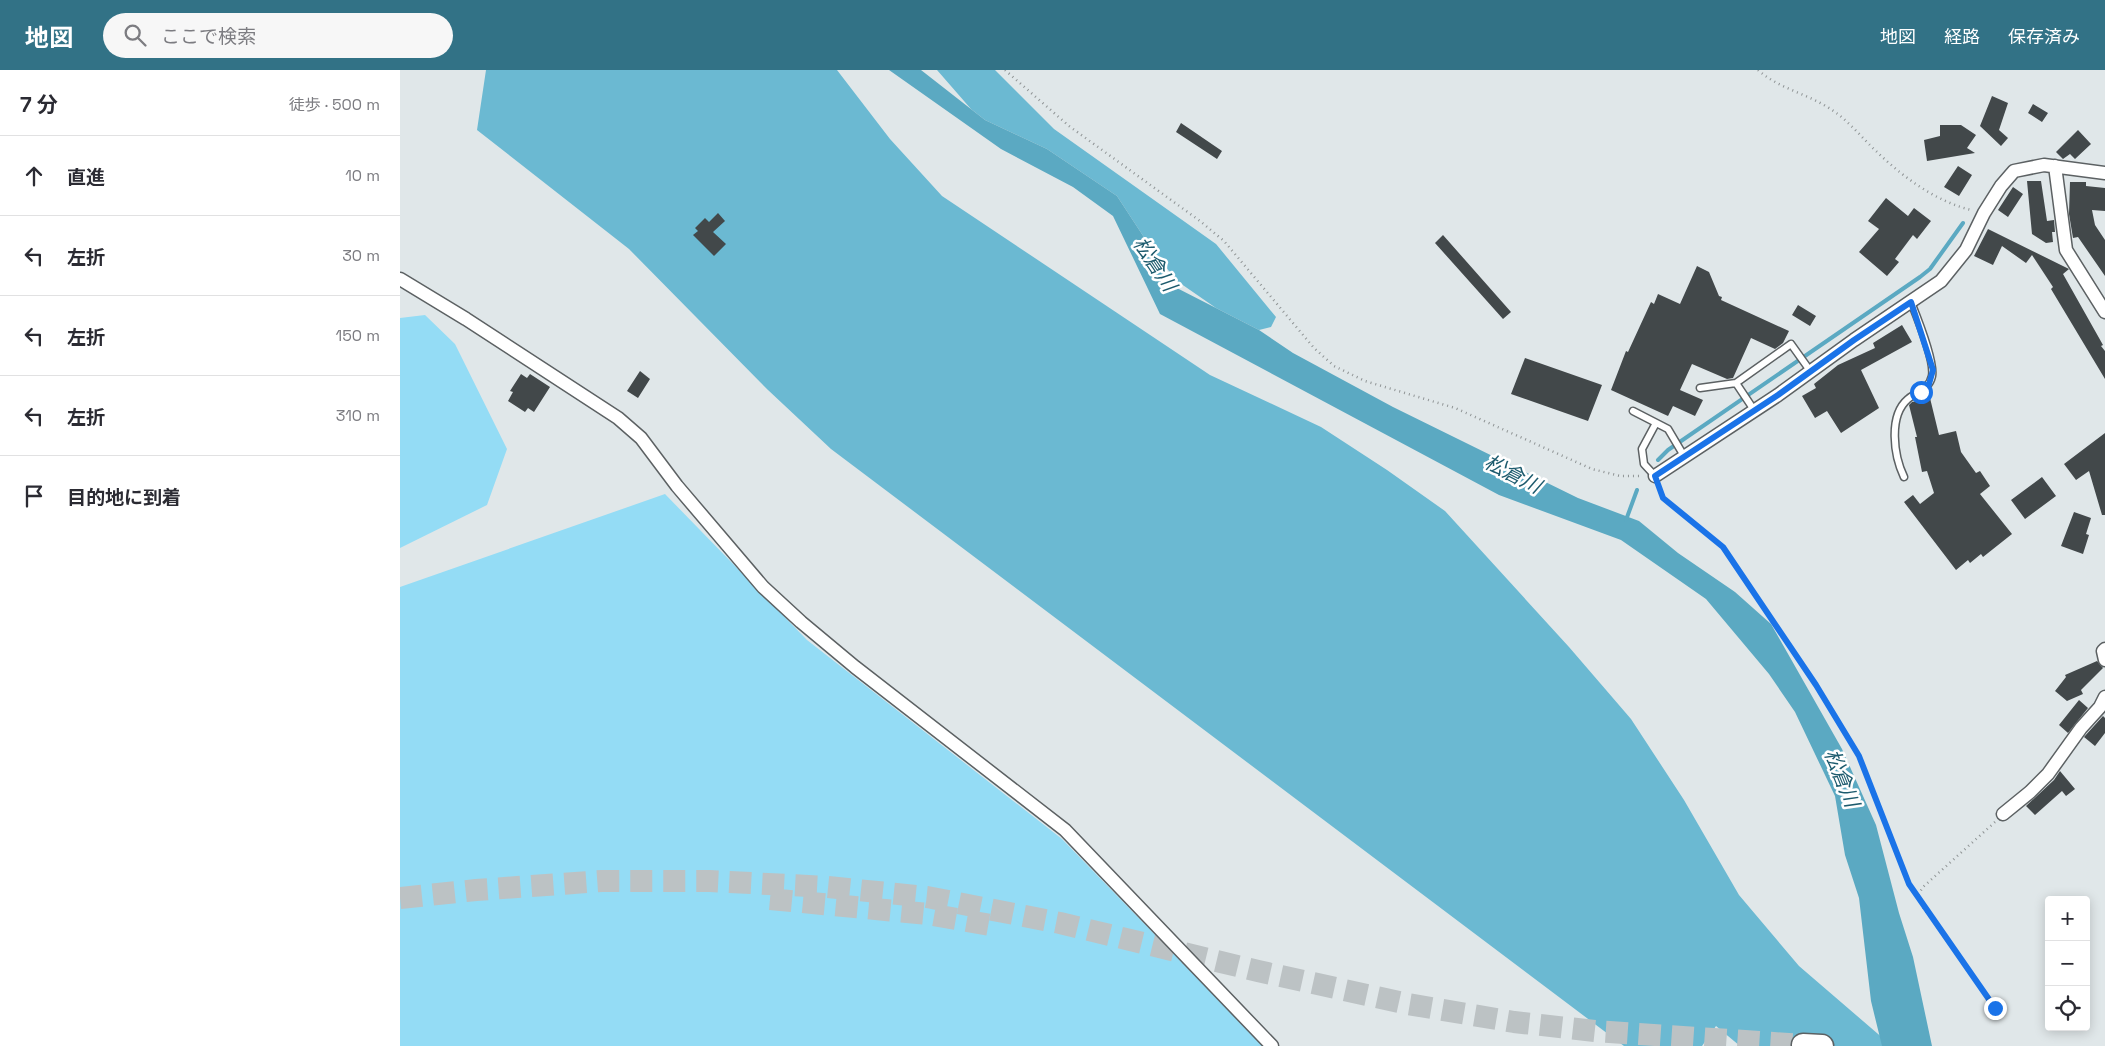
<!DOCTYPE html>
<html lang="ja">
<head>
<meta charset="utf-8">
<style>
  :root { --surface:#fff; --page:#f7f7f7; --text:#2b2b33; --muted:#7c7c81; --line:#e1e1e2; --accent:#327286 }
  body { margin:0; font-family:"Space Grotesk","Noto Sans JP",sans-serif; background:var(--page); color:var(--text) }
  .controls { position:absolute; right:15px; bottom:15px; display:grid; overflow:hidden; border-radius:5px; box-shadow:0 2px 12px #0003 }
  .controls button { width:45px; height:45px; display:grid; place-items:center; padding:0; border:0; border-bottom:1px solid var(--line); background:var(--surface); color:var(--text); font:25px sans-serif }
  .stop { position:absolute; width:15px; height:15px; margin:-11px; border:4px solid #1a73e8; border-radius:50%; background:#fff }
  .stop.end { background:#1a73e8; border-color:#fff; box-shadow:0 1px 5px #0008 }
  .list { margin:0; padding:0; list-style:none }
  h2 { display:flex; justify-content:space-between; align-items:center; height:65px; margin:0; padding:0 20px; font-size:21px }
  h2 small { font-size:16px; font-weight:400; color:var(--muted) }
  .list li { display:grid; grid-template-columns:32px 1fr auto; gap:15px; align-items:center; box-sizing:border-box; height:80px; padding:0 20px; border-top:1px solid var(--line) }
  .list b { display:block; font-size:19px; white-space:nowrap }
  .list em { font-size:16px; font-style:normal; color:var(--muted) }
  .icon { flex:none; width:28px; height:28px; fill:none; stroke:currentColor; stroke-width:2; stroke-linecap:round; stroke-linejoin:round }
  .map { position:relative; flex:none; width:1705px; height:976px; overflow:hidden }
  header { display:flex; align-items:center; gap:30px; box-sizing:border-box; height:70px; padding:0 25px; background:var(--accent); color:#fff }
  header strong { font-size:24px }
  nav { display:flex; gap:28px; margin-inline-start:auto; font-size:18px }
  .search { width:350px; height:45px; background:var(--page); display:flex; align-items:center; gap:12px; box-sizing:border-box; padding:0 18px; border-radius:28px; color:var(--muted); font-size:19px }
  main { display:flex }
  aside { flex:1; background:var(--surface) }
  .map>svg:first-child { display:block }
</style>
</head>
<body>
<header>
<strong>地図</strong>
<div class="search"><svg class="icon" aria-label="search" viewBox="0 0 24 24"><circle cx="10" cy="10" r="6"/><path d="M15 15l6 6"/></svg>ここで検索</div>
<nav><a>地図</a><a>経路</a><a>保存済み</a></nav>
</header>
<main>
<aside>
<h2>7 分<small>徒歩 · 500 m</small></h2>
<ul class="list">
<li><svg class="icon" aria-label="ahead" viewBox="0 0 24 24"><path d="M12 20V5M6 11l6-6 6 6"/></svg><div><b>直進</b></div><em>10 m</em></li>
<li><svg class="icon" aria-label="left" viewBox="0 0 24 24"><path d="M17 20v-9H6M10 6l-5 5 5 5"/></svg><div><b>左折</b></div><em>30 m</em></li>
<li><svg class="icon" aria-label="left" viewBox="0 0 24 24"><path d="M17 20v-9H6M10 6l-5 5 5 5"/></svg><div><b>左折</b></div><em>150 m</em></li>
<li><svg class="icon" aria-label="left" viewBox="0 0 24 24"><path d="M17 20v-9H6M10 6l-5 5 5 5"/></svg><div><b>左折</b></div><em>310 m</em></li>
<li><svg class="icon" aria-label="arrive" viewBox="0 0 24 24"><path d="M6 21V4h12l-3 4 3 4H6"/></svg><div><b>目的地に到着</b></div></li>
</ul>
</aside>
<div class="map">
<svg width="1705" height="976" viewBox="0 0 1705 976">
  <rect width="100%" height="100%" fill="#e0e7e9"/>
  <path fill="#94dcf5" d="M 25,245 L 55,274 L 107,379 L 87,435 L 0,478 L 0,248 Z
    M 265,424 L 407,570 L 662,769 L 863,976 L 0,976 L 0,517 Z"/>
  <path fill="#6bb9d2" d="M 86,0 L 437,0 L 490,69 L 542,126 L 810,305 L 921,357 L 987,400 L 1045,441 L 1169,577 L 1231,649 L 1284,730 L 1339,825 L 1399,896 L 1492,976 L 1340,976 L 1316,956 L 1302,976 L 1224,976 L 431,379 L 368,320 L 229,179 L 77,60 Z
    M 537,0 L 595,0 L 654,59 L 816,174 L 876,247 L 871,257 L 859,260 L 816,238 L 777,211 L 753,181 L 717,126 L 647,79 L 585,50 L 571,39 Z"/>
  <path fill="#5ba9c2" d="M 489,0 L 521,0 L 585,50 L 647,79 L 717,126 L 753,181 L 771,215 L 859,260 L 893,283 L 993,337 L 1178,428 L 1239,451 L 1278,483 L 1335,522 L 1371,554 L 1442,679 L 1476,755 L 1499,843 L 1513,887 L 1532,976 L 1482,976 L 1471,931 L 1459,828 L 1445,785 L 1435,726 L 1395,642 L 1369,604 L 1306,529 L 1221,470 L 1099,425 L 760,244 L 713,146 L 673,117 L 601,79 Z"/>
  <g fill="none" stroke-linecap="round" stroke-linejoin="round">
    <path stroke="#5ba9c2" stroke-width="4" d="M 1258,390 L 1268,380 L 1520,207 L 1530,199 L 1563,153
      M 1226,450 L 1237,420"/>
  </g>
  <path fill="#42484a" d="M 1592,26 L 1608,33 L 1599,60 L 1608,68 L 1601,76 L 1580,56 Z
    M 1633,34 L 1648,43 L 1642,52 L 1628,43 Z
    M 781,53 L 822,81 L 817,89 L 776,62 Z
    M 1540,55 L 1561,55 L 1576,65 L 1567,78 L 1575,83 L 1527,91 L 1524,70 L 1540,66 Z
    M 1678,60 L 1691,74 L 1675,89 L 1670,84 L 1663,89 L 1656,82 Z
    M 1558,96 L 1572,105 L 1559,126 L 1544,117 Z
    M 1627,111 L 1641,111 L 1647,151 L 1654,150 L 1655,162 L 1652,162 L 1653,172 L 1646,173 L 1632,164 Z
    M 1670,112 L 1686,112 L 1686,116 L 1705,118 L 1705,141 L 1692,140 L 1695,155 L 1705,170 L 1705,206 L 1678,167 L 1673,168 L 1669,144 Z
    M 1613,117 L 1623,124 L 1608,147 L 1598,140 Z
    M 1486,128 L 1508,146 L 1514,138 L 1531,151 L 1517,169 L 1513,165 L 1495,189 L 1499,192 L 1487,206 L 1459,182 L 1479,159 L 1468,151 Z
    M 318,143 L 325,151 L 313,162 L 326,174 L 314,186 L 293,165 L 298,161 L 295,158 L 305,148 L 309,152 Z
    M 1588,159 L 1669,199 L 1663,204 L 1703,275 L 1701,276 L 1705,281 L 1705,309 L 1651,219 L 1653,217 L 1632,185 L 1626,193 L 1602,176 L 1593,195 L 1574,186 Z
    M 1043,165 L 1111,242 L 1103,249 L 1035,173 Z
    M 1297,196 L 1309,202 L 1319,226 L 1322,227 L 1321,230 L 1389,261 L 1383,273 L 1375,279 L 1351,268 L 1333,308 L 1327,309 L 1292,294 L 1280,320 L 1303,330 L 1295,346 L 1273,336 L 1268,346 L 1211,320 L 1226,281 L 1228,282 L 1251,232 L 1254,234 L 1258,224 L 1280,234 Z
    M 1398,235 L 1416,246 L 1410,256 L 1392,245 Z
    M 1502,255 L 1512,272 L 1461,300 L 1479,338 L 1441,363 L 1427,341 L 1415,348 L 1402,326 L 1416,318 L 1414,314 L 1438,295 L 1475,278 L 1473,273 Z
    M 1125,288 L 1202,315 L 1188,351 L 1111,324 Z
    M 240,301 L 250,309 L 238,328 L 227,321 Z
    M 121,304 L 127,308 L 130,304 L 150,317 L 134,342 L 128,338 L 125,342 L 108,331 L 113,322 L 110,321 Z
    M 1530,328 L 1539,365 L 1556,361 L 1561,382 L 1576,403 L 1580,401 L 1590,416 L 1580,424 L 1612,464 L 1583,487 L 1581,484 L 1570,493 L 1568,490 L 1556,500 L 1504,432 L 1513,425 L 1520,434 L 1534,423 L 1527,401 L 1522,402 L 1515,367 L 1517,367 L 1509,335 L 1512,332 Z
    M 1705,363 L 1705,445 L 1702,445 L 1689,401 L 1676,410 L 1664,394 Z
    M 1642,407 L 1656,426 L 1625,449 L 1611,430 Z
    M 1674,442 L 1691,448 L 1686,464 L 1689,465 L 1683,484 L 1661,476 Z
    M 1697,591 L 1703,598 L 1681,620 L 1683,624 L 1667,631 L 1655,621 L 1666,607 L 1665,605 Z
    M 1679,630 L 1688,638 L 1668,663 L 1659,655 Z
    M 1703,646 L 1705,648 L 1705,663 L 1695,676 L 1684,667 Z
    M 1660,701 L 1675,719 L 1666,726 L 1662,721 L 1635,745 L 1626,736 L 1654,710 Z"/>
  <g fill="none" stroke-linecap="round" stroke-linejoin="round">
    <path stroke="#bcc2c4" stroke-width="22" stroke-dasharray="22 11" stroke-linecap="butt" d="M 0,828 L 76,820 L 202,811 L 310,811 L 428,817 L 527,827 L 660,853 L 858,901 L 1008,934 L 1114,952 L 1195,961 L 1403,975
      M 370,829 L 528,844 L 596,856"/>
    <defs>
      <path id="lane" d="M 1336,313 L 1354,340
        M 1300,318 L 1336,313 L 1391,274 L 1411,302
        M 1233,341 L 1268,359 L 1284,386
        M 1255,406 L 1244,394 L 1242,379 L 1256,353
        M 1504,407 C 1494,386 1488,346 1508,329 C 1517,321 1529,320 1532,306 C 1535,291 1517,247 1511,232"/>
      <path id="street" d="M 1655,96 L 1666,180 L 1705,242
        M 0,209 L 66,249 L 218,348 L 241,368 L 277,416 L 363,517 L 401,552 L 455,597 L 665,760 L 872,976
        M 1255,406 L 1378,325 L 1454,270 L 1541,211 L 1566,180 L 1584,143 L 1601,116 L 1614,101 L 1644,95 L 1705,103
        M 1705,579 L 1703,581 L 1705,590
        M 1603,744 L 1630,722 L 1648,704 L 1681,658 L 1700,637 L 1705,627"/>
      <path id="highway" d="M 1403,975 L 1422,976"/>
    </defs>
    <use href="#lane" stroke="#5c6163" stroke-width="9"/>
    <use href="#street" stroke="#5c6163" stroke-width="15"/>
    <use href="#highway" stroke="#5c6163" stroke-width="25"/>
    <path stroke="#8f9495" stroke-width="2.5" stroke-dasharray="1 4" stroke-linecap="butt" d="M 605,0 L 669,56 L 800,151 L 824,171 L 914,278 L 934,296 L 965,311 L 1055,338 L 1192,399 L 1220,406 L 1241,406
      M 1358,0 C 1379,19 1409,24 1432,40 C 1449,51 1462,68 1477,82 C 1503,107 1535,131 1571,140
      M 1259,416 L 1263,428 L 1323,477 L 1416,615 L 1459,686 L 1509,814 L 1518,825
      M 1595,752 L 1523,817 L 1518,825 L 1522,836 L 1595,938"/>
    <use href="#lane" stroke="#fff" stroke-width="6"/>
    <use href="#street" stroke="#fff" stroke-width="12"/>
    <use href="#highway" stroke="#fff" stroke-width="22"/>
  </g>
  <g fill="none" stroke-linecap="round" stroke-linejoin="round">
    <path stroke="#1a73e8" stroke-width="6" d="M 1521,322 L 1529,314 L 1533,300 L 1511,232 L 1454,270 L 1378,325 L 1255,406 L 1263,428 L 1323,477 L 1416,615 L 1459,686 L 1509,814 L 1595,938"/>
  </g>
  <g text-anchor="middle" stroke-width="5" stroke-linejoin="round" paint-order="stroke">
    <g font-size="20" font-style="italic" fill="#1d5b6e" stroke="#fff">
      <text transform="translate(755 194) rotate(56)" y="7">松倉川</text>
      <text transform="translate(1113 404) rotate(27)" y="7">松倉川</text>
      <text transform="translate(1442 708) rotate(68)" y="7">松倉川</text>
    </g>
  </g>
</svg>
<div class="controls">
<button>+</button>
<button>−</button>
<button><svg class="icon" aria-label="locate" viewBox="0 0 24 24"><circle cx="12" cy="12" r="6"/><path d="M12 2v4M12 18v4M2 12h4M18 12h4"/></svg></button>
</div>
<div class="stop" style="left:1521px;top:322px"></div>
<div class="stop end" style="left:1595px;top:938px"></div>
</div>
</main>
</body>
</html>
